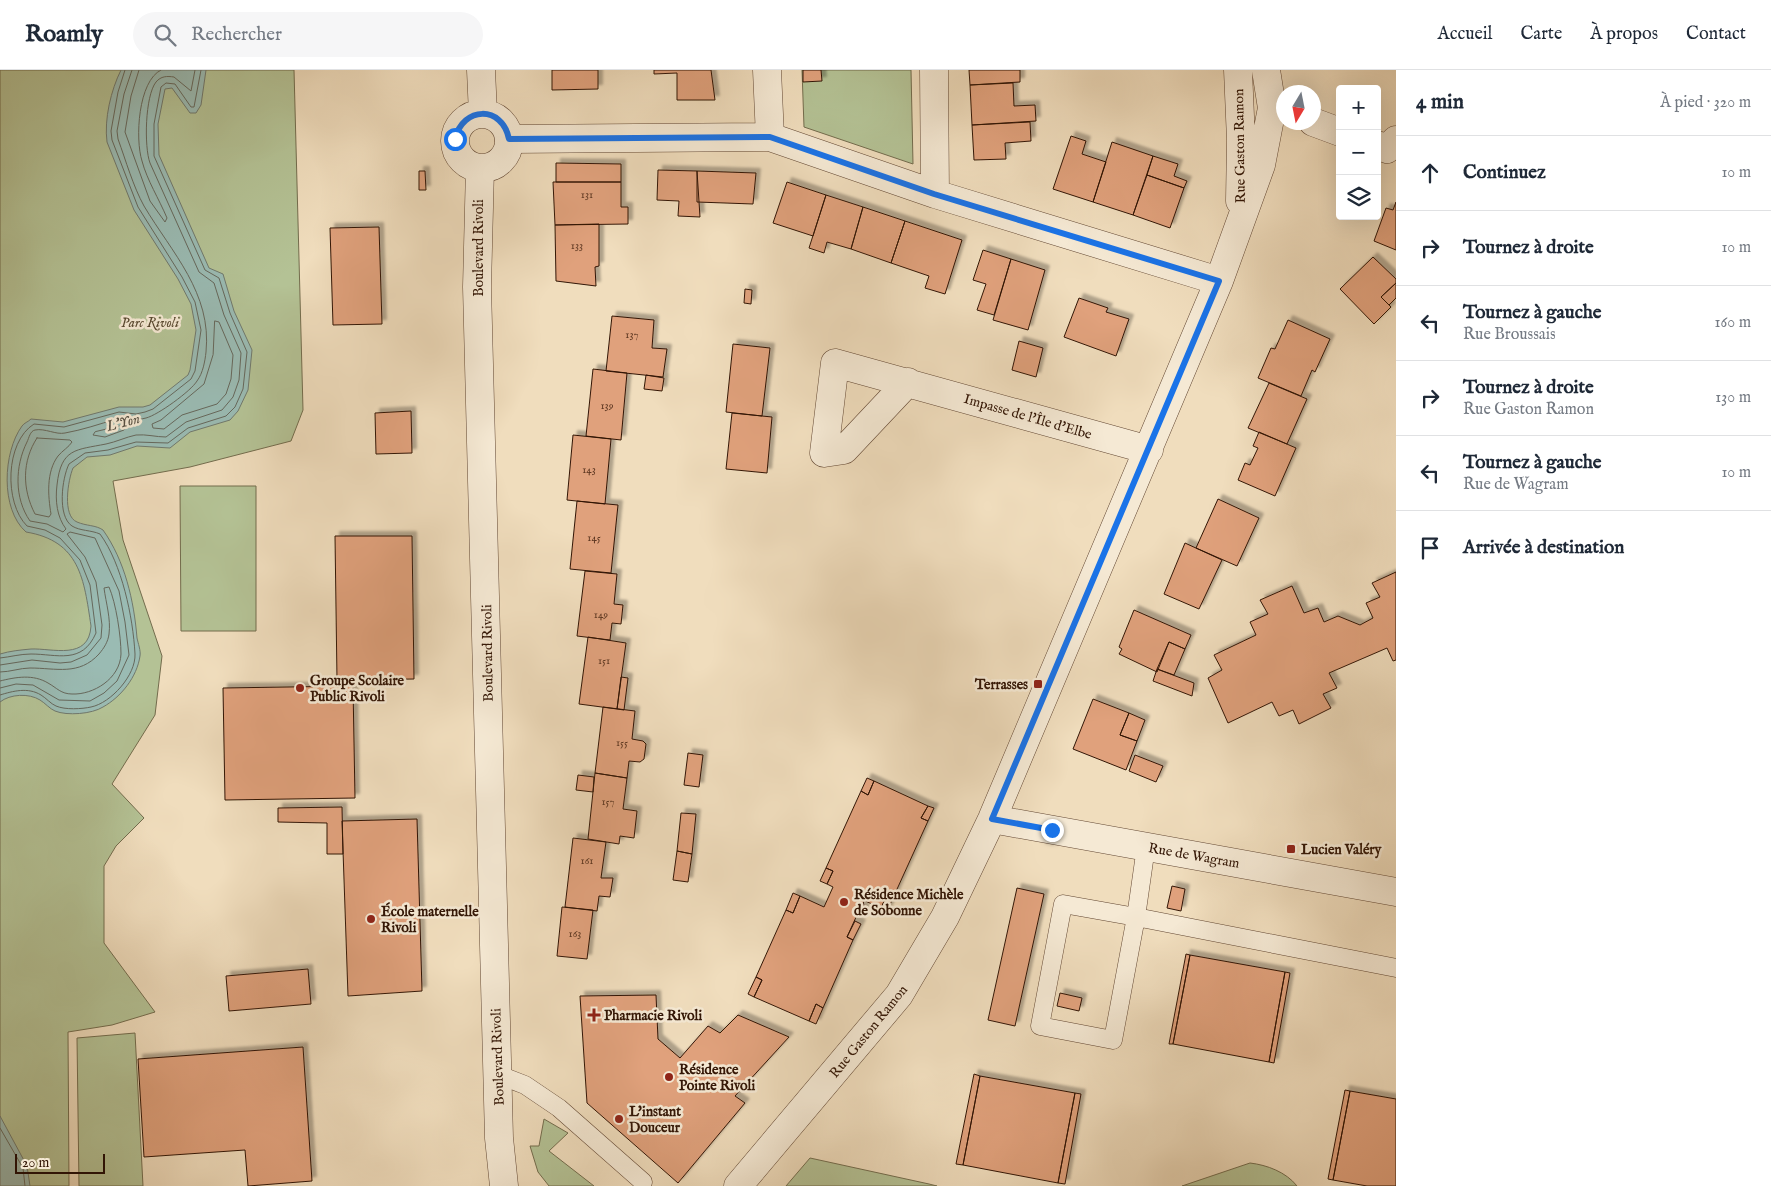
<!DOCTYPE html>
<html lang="fr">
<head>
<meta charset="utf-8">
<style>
  :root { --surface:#fff; --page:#f6f6f7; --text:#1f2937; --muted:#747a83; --line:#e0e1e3 }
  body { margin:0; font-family:"IM FELL English",serif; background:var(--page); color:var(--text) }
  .controls { position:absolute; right:15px; top:15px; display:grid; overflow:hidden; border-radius:5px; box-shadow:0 5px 20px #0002 }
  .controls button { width:45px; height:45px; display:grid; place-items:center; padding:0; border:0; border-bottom:1px solid var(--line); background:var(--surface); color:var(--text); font:25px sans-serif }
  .compass { position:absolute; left:1276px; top:15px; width:45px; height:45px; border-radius:50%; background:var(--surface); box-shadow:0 5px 20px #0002; rotate:190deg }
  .scale { position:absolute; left:15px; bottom:12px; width:90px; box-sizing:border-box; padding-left:5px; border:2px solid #321505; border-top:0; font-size:14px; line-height:18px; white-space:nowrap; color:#321505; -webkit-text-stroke:4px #f5e9d4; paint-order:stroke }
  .stop { position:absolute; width:15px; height:15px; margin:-11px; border:4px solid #1a73e8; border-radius:50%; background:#fff }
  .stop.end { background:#1a73e8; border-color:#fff; box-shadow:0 1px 5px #0008 }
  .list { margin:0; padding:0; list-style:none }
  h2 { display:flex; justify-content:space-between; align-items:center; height:65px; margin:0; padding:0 20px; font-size:21px }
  h2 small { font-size:16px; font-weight:400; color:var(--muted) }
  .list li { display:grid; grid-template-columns:32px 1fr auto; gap:15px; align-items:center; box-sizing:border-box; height:75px; padding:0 20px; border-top:1px solid var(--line) }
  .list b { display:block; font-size:19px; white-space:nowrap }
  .list p { margin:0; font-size:16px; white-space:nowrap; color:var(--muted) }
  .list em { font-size:16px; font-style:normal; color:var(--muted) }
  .icon { flex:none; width:28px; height:28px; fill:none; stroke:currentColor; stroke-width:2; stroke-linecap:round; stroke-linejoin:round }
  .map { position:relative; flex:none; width:1396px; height:1116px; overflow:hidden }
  header { display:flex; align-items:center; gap:30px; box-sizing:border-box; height:70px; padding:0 25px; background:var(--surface); border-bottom:1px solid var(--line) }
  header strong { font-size:24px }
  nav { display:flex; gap:28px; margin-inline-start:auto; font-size:18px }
  .search { width:350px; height:45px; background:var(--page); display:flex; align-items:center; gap:12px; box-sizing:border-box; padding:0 18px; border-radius:28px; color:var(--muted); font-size:19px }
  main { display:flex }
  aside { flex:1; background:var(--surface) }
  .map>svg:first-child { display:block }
</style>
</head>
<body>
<header>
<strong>Roamly</strong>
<div class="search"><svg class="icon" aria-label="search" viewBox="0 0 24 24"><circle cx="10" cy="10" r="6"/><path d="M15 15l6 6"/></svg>Rechercher</div>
<nav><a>Accueil</a><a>Carte</a><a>À propos</a><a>Contact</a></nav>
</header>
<main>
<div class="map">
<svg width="1396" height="1116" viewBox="0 0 1396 1116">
  <defs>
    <filter id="shadow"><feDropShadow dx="4.5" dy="-4.5" stdDeviation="1" flood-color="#0004"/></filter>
  </defs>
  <rect width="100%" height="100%" fill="#f0ddbd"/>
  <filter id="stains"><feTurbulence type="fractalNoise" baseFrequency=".004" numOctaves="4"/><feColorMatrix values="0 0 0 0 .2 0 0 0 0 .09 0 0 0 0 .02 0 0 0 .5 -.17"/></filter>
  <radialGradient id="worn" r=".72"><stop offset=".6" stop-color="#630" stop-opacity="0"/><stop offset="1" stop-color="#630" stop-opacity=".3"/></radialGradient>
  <path fill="#b4c295" stroke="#736c4d" d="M 0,0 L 294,0 L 303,340 L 291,371 L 190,397 L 113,411 L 123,470 L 162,586 L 155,645 L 112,714 L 144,748 L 116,776 L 104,796 L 104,873 L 155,942 L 112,955 L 68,962 L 69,1116 L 0,1116 Z
    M 802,0 L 911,0 L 913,94 L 804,57 Z
    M 180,416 L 256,416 L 256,561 L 181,561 Z
    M 135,963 L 143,1116 L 79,1116 L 77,968 Z
    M 544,1049 L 568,1063 L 549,1081 L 594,1116 L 549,1116 L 538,1102 L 530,1076 L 539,1076 Z
    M 810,1088 L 929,1114 L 937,1116 L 786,1116 Z
    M 1250,1093 C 1267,1095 1286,1102 1297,1116 L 1182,1116 Z"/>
  <path fill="#9abbb3" stroke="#70796d" d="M 121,0 L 206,0 L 201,35 L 196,43 L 190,43 L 172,18 L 165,19 L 158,54 L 159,85 L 209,198 L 223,204 L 234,241 L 252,280 L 248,320 L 238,341 L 230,350 L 190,362 L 170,378 L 137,376 L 110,385 L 87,387 L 73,398 C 68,410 62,446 77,452 C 86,456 96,455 103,460 C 125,491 134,531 137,568 C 138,573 141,581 140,586 C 137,607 121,627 103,637 C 92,644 67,646 55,641 C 50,639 45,633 40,630 C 29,623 10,624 0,632 L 0,584 C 10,581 20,580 31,579 C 52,578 89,591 91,556 C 84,509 80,471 26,462 C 0,439 3,382 22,356 C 24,353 28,352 31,349 L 63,352 L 119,337 L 143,337 L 150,335 L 188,305 L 190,300 L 196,260 L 191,234 L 178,209 L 134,140 L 107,72 C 104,49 111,20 121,0 Z
    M 0,1046 L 27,1096 L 30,1116 L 0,1116 Z"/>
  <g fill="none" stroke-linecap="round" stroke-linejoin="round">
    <path stroke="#66685c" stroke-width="1" d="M 132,0 L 124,24 L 117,61 L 118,69 C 126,91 133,116 144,136 C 172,183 212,223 206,282 C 205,291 203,303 197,311 C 191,321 158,345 146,348 C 136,351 126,346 116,349 C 100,354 82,360 65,363 C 56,365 45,358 35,360 C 30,361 29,368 27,372 C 15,396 14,428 30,451 L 47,454 L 63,462 L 66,459 C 57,447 55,431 57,415 C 61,378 76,380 106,374 C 116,372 126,367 136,365 C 146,364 156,367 166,367 L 186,352 L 222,340 L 233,327 L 239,310 L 241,283 L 224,245 L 214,213 L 199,202 L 150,93 C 144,77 145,26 156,12 C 161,6 167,6 174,7 L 191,21 L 195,0
      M 139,0 L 131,26 L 125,62 L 150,131 L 165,152 L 167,148 C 159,129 147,110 142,91 C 135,69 138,11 161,0
      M 215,251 L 219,252 L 233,285 L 231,309 L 226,324 L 217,334 L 182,345 L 164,359 L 153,358 L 152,354 L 161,350 L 204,314 L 213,285 Z
      M 120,356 L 125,357 L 124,360 L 105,367 L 93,365 L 95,362 Z
      M 37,368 L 70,370 L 72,372 C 69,377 62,381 58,386 C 46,402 48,426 51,444 L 49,447 L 35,444 C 22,419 22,391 37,368 Z
      M 0,588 C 10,587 20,584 31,584 C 57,584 82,595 96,563 L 90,515 L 80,490 L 60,468 L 45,460 L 27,456 C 4,433 5,372 34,354 L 64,357 L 119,342 L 136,344 L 145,342 L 153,339 L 191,309 L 195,301 L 201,260 L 195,232 L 182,207 L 138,137 L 112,70 L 111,61 L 118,22 L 125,0
      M 0,595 L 32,590 L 60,593 L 71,592 L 87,585 L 101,568 L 102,555 L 96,512 L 85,487 L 67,464 L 70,462 L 95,468 L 119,521 L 125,552 L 129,585 L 117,611 L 104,623 L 90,631 L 59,630 L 33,615 L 16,614 L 0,618
      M 0,602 C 10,602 20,598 30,598 C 56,598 79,606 99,584 C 104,578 108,572 109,564 C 111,549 106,533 104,518 L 109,517 C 116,533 121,566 121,584 C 120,609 93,625 72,624 C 61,624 57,618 48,613 C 33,604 16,607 0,611
      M 0,625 C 13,621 28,617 41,625 C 46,628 51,634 56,636 C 65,640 82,639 91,637 C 111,633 136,605 135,584 C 133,547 122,494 100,464 C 91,460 80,461 72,456 C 57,446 62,408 69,394 L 85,383 L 108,380 L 136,372 L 168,373 L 188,358 L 226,346 L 235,337 L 243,319 L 247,282 L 230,243 L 219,208 L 205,200 L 154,86 L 154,54 L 161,17 L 166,13 L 175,14 L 191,37 L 194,37 L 201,0
      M 0,1058 L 23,1098 L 25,1116"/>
  </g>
  <path fill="#e0a17b" stroke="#321505" filter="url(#shadow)" d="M 552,0 L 598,0 L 598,19 L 552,20 Z
    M 654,0 L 711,0 L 715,30 L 677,30 L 677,3 L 654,4 Z
    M 803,0 L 821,0 L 822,11 L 803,12 Z
    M 969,0 L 1020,0 L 1020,12 L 970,15 Z
    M 1013,13 L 1014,36 L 1035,35 L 1036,51 L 972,55 L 970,15 Z
    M 1030,52 L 1031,71 L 1005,73 L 1006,89 L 974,90 L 972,55 Z
    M 1071,66 L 1086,71 L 1082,84 L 1106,92 L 1093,132 L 1053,119 Z
    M 1112,72 L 1153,86 L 1133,145 L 1093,132 Z
    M 1153,86 L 1178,94 L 1174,106 L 1187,111 L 1184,118 L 1147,105 Z
    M 556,93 L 621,94 L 621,112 L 556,112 Z
    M 658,100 L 697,101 L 700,147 L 678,146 L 679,131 L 657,130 Z
    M 419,101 L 425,101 L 426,120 L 419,120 Z
    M 697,101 L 756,103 L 753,134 L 697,132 Z
    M 1147,105 L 1184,118 L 1170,158 L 1133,145 Z
    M 553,112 L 621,112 L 621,137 L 628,137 L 628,154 L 555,155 Z
    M 787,112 L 826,125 L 813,166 L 773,153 Z
    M 826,125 L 863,137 L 851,179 L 827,172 L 824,183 L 809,178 Z
    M 1396,132 L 1396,180 L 1374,171 L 1386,138 L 1393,140 Z
    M 863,137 L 905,151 L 891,193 L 851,179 Z
    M 905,151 L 962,170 L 945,224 L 925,218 L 929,206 L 891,193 Z
    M 599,154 L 599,196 L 595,197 L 596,216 L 556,211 L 555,155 Z
    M 379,157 L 382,254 L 333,255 L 330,158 Z
    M 983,180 L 1011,189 L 994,245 L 977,240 L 986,214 L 973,210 Z
    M 1373,187 L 1396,209 L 1396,213 L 1381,227 L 1391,237 L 1374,254 L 1340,219 Z
    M 1011,189 L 1045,200 L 1028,260 L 993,250 Z
    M 1396,213 L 1396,228 L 1389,235 L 1381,227 Z
    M 745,219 L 752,220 L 751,234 L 744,233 Z
    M 1079,228 L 1108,238 L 1106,242 L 1129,249 L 1116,286 L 1064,267 Z
    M 612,246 L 654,250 L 652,278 L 667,279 L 663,307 L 606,301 Z
    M 1288,250 L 1330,269 L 1315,302 L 1312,300 L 1301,326 L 1258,308 L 1271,278 L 1275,279 Z
    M 1019,271 L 1043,278 L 1036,307 L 1012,300 Z
    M 733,274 L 770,278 L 762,346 L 726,342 Z
    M 593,299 L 627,303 L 621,370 L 586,366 Z
    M 646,305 L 664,308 L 662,321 L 644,319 Z
    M 1269,313 L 1307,329 L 1287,374 L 1248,358 Z
    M 411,341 L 412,383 L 376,384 L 375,343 Z
    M 732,343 L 772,347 L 767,403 L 726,399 Z
    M 1259,362 L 1296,378 L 1275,426 L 1238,410 L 1245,393 L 1250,395 L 1258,378 L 1253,376 Z
    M 573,365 L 611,369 L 605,434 L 567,430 Z
    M 1218,429 L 1259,448 L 1237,496 L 1196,478 Z
    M 577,431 L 618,435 L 611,503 L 570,499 Z
    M 335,466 L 412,466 L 414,609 L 337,610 Z
    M 1185,473 L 1222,490 L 1199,539 L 1164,524 Z
    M 585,501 L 617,504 L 614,534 L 623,535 L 621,554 L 612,553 L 610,570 L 577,566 Z
    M 1396,502 L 1396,590 L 1393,591 L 1387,578 L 1329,603 L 1337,618 L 1323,624 L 1331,638 L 1299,654 L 1293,640 L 1279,646 L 1272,632 L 1228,653 L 1208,608 L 1222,600 L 1214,585 L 1256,565 L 1250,552 L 1268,544 L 1260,530 L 1292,516 L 1304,543 L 1318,538 L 1324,552 L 1338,546 L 1360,555 L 1373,548 L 1366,533 L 1380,527 L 1372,513 Z
    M 1134,540 L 1191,565 L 1185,579 L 1169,572 L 1157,602 L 1119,584 L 1122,579 L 1119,577 Z
    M 588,567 L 626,573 L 617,639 L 579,634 Z
    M 1169,572 L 1185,579 L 1174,605 L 1157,599 Z
    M 1157,599 L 1194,613 L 1192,626 L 1153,611 Z
    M 621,607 L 628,608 L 624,640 L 617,639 Z
    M 353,616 L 355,728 L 225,730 L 223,618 Z
    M 1093,629 L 1129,643 L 1120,665 L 1137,671 L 1126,700 L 1073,679 Z
    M 603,637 L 635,641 L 632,669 L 643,671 L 646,674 L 644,689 L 640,692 L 629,691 L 627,708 L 595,703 Z
    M 1129,643 L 1145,650 L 1137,671 L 1120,665 Z
    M 688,683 L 703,685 L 699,717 L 684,715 Z
    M 1135,685 L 1163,696 L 1156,712 L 1129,701 Z
    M 595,703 L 627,708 L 623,739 L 637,741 L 634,768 L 620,766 L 619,774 L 588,769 Z
    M 578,705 L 594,707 L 593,722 L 576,720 Z
    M 867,708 L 874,711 L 868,725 L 861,721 Z
    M 874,711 L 928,736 L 921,748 L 928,751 L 893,828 L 887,825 L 881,838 L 863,830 L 865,843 L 857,845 L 847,867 L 853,870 L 823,938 L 816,934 L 809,951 L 754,927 L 762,910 L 756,907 L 786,840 L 793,843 L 800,826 L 824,837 L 833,817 L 827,814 L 833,801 L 826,798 L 861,721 L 868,725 Z
    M 928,736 L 934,738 L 928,751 L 921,748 Z
    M 342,737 L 343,784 L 327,784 L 327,753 L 278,752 L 278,738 Z
    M 681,743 L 696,744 L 692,784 L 677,781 Z
    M 417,749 L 422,921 L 348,926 L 342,751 Z
    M 573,768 L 606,772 L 601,808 L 613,808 L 610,827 L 599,826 L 597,841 L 565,837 Z
    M 677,781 L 692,784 L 688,812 L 673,810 Z
    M 826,798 L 833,801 L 827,814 L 820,811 Z
    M 1172,816 L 1185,819 L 1181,841 L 1167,838 Z
    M 1017,818 L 1044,824 L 1015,956 L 988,950 Z
    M 793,823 L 800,826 L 793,843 L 786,840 Z
    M 887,825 L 893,828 L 887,841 L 881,838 Z
    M 562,837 L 593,840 L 587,889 L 557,886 Z
    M 855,851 L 861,854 L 853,870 L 847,867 Z
    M 1186,884 L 1190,885 L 1173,974 L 1169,974 Z
    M 1190,885 L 1285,902 L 1269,992 L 1173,974 Z
    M 308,899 L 311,934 L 229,941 L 226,906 Z
    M 1285,902 L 1290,903 L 1274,993 L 1269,992 Z
    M 756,907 L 762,910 L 754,927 L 748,924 Z
    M 1060,923 L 1082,928 L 1079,941 L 1057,936 Z
    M 656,925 L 658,969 L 680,988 L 708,956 L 720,963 L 738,945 L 789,967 L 735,1026 L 745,1033 L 678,1113 L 587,1033 L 580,926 Z
    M 816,934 L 823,938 L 816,954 L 809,951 Z
    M 303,977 L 312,1111 L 248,1116 L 245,1080 L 144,1087 L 138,989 Z
    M 974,1004 L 980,1006 L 963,1095 L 956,1094 Z
    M 980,1006 L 1075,1023 L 1058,1113 L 963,1095 Z
    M 1345,1020 L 1350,1021 L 1333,1110 L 1328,1109 Z
    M 1350,1021 L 1396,1029 L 1396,1116 L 1367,1116 L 1333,1110 Z
    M 1075,1023 L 1081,1024 L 1065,1114 L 1058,1113 Z"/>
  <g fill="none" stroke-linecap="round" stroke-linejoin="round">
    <defs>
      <path id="service" d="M 1146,777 L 1136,847 L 1396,898
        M 1063,834 L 1136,847 L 1113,970 L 1040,956 Z
        M 499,1005 L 525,1015 L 559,1038 L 643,1112"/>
      <path id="minor" d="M 767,0 L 770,67
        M 934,0 L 935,124
        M 1238,0 L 1241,70 L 1240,131
        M 1313,52 L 1340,62
        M 509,69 L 770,67 L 935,124 L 1219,211
        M 1377,75 L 1387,79 L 1396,70
        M 908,312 L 844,380 L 824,383 L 835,293 L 1149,380
        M 992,749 L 1396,822
        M 738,1116 L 899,925 L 945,847 L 992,749 L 1219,211 L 1261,95 L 1272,38 L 1266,0"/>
      <path id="tertiary" d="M 481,0 L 483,44
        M455 71a27 27 0 1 1 54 0a27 27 0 1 1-54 0Z
        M 480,98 L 477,217 L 499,1068 L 504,1116"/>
    </defs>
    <use href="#service" stroke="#624733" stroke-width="19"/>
    <use href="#minor" stroke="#624733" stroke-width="29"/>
    <use href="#tertiary" stroke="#624733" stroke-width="29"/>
    <use href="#service" stroke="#f5e9d4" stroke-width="18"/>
    <use href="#minor" stroke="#f5e9d4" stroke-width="28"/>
    <use href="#tertiary" stroke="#f5e9d4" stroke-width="28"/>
  </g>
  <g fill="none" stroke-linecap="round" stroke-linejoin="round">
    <path stroke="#1a73e8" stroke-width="6" d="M 455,69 C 463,36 502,35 509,69 L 770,67 L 934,124 L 1219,211 L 992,749 L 1052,760"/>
  </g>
  <g fill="#8f2418" stroke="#f5e9d4" stroke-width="2">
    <rect x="1033" y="609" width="10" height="10" rx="2.5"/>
    <circle cx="300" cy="618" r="5"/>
    <rect x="1286" y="774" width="10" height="10" rx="2.5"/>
    <circle cx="844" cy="832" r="5"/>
    <circle cx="371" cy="849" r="5"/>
    <path d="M591.5 937.5h5v5h5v5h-5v5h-5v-5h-5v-5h5z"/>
    <circle cx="669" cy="1007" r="5"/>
    <circle cx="619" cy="1049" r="5"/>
  </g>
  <g text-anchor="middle" stroke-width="5" stroke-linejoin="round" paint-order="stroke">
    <g font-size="11" fill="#5e3822">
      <text x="587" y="128">131</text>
      <text x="577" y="179">133</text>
      <text x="632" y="268">137</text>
      <text x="607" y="339">139</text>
      <text x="589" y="403">143</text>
      <text x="594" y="471">145</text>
      <text x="601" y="548">149</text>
      <text x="604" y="594">151</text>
      <text x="622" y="676">155</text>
      <text x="608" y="735">157</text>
      <text x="587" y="794">161</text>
      <text x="575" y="867">163</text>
    </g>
    <g font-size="14" fill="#321505" stroke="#f5e9d4">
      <text transform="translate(1239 76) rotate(-91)" y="5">Rue Gaston Ramon</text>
      <text transform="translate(478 178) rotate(-90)" y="5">Boulevard Rivoli</text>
      <text transform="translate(1028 346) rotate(16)" y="5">Impasse de l'Île d'Elbe</text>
      <text transform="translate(487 583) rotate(-91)" y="5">Boulevard Rivoli</text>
      <text transform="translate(1194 785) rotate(10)" y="5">Rue de Wagram</text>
      <text transform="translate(868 961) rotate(-51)" y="5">Rue Gaston Ramon</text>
      <text transform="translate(497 987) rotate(-92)" y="5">Boulevard Rivoli</text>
    </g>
    <g font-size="14" font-style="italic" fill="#594930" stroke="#f5e9d4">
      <text x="150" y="257">Parc Rivoli</text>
    </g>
    <g font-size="14" font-weight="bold" fill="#321505" stroke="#f5e9d4" text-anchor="start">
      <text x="310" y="615">Groupe Scolaire<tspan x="310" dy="16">Public Rivoli</tspan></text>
      <text x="1028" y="619" text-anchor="end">Terrasses</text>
      <text x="1301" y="784">Lucien Valéry</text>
      <text x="854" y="829">Résidence Michèle<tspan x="854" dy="16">de Sobonne</tspan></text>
      <text x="381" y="846">École maternelle<tspan x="381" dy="16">Rivoli</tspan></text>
      <text x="604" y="950">Pharmacie Rivoli</text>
      <text x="679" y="1004">Résidence<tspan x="679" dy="16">Pointe Rivoli</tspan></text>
      <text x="629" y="1046">L'instant<tspan x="629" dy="16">Douceur</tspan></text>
    </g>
    <g font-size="15" font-style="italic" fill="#564f42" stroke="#f5e9d4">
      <text transform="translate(123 352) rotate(-15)" y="5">L'Yon</text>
    </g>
  </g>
  <rect width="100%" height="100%" filter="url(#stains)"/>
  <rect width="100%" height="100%" fill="url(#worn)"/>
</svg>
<div class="controls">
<button>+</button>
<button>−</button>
<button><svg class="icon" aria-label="layers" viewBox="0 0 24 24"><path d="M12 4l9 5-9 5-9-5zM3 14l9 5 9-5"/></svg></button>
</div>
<svg class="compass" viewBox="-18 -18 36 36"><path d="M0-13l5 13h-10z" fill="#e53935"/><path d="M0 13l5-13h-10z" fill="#747a83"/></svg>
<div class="scale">20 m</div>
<div class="stop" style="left:455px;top:69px"></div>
<div class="stop end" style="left:1052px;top:760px"></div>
</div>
<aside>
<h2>4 min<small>À pied · 320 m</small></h2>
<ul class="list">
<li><svg class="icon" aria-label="ahead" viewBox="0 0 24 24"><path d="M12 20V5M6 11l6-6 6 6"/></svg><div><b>Continuez</b></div><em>10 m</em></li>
<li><svg class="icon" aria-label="right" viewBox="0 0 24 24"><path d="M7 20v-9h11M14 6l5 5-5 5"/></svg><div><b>Tournez à droite</b></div><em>10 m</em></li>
<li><svg class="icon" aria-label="left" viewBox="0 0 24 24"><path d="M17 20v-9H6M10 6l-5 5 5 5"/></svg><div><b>Tournez à gauche</b><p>Rue Broussais</p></div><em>160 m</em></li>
<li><svg class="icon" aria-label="right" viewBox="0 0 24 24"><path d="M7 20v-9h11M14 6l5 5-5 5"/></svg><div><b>Tournez à droite</b><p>Rue Gaston Ramon</p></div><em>130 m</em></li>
<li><svg class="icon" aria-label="left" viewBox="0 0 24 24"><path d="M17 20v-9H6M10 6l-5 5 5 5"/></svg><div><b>Tournez à gauche</b><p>Rue de Wagram</p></div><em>10 m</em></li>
<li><svg class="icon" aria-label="arrive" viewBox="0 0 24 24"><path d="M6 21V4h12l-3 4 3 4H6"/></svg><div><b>Arrivée à destination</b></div></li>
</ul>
</aside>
</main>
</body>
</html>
